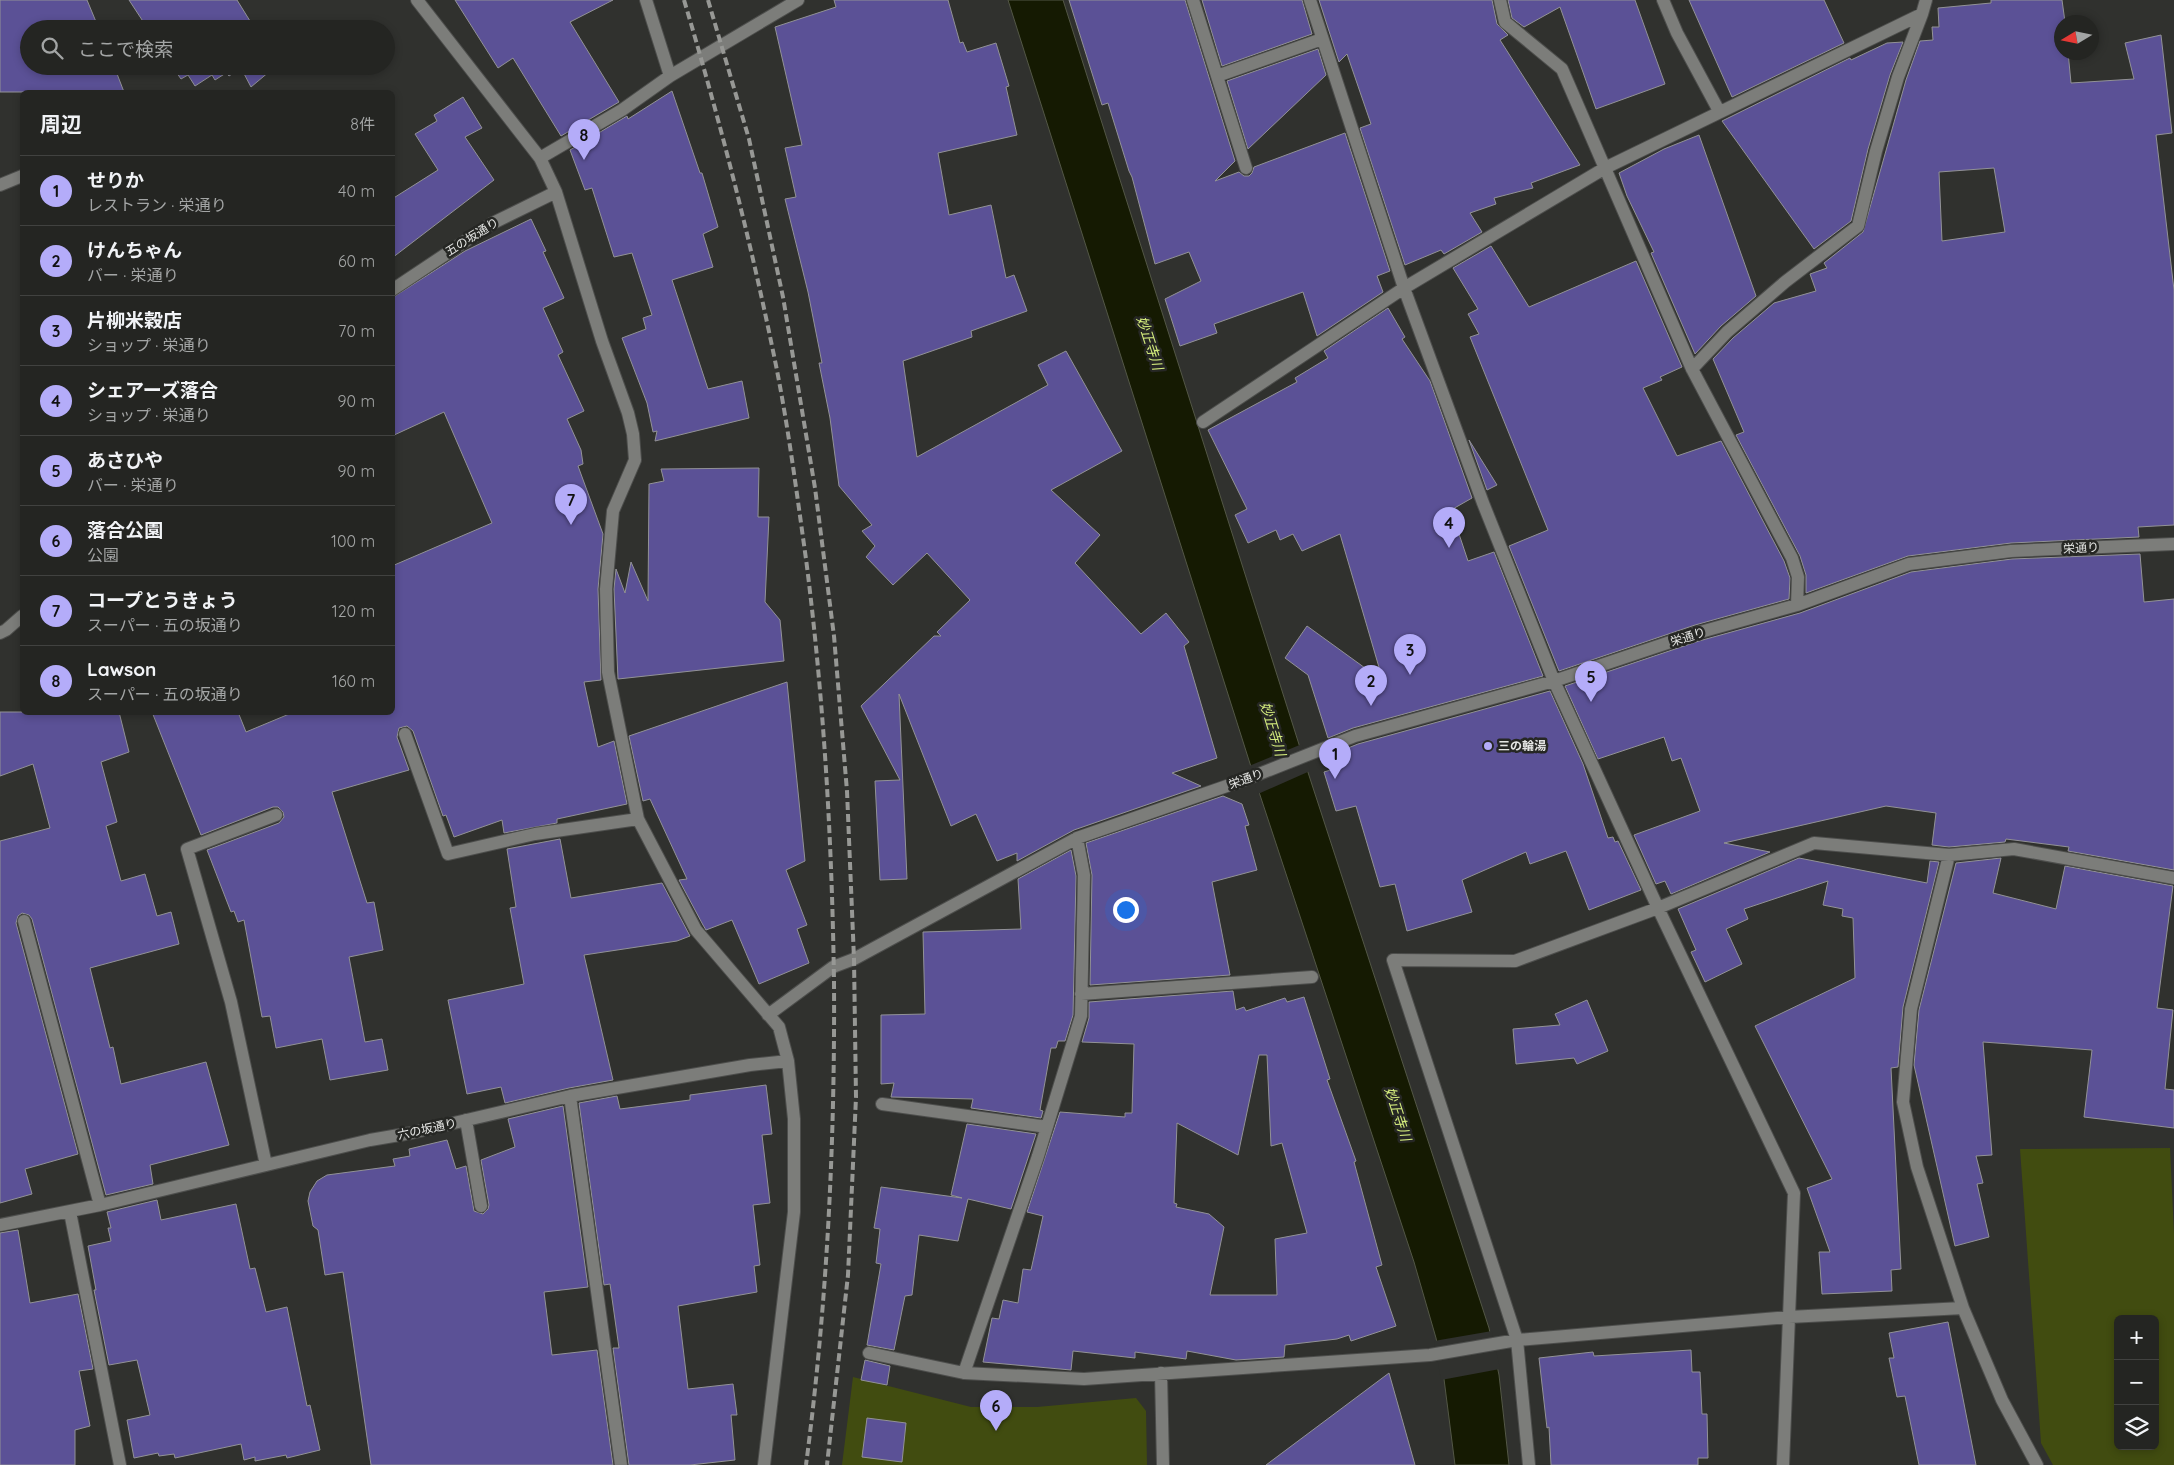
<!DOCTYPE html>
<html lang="ja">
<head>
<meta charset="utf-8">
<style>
  :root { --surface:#242522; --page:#2c2d2a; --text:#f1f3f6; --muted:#a3a5a5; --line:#414240; --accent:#b4acf9 }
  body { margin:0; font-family:Quicksand,"Noto Sans JP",sans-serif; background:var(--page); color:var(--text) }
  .controls { position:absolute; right:15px; bottom:15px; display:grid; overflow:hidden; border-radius:8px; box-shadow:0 2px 8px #0003 }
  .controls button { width:45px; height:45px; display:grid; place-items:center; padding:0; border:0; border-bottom:1px solid var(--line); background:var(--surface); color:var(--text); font:25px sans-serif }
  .compass { position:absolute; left:2054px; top:15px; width:45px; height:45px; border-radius:50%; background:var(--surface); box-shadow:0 2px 8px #0003; rotate:260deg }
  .you { position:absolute; left:1125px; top:909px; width:18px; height:18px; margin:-12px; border:4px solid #fff; border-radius:50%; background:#1a73e8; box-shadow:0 0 0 8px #1a73e833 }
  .badge { display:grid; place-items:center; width:32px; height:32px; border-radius:50%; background:var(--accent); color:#111; font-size:16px; font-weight:700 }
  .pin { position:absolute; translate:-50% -41px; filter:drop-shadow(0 1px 2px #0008) }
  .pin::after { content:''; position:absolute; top:26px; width:18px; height:15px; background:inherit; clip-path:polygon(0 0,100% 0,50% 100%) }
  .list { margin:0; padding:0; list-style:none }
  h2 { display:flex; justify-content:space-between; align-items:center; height:65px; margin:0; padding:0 20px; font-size:21px }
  h2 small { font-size:16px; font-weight:400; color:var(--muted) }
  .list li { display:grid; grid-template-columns:32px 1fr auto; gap:15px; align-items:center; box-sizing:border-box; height:70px; padding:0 20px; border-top:1px solid var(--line) }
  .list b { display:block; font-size:19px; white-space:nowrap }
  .list p { margin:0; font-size:16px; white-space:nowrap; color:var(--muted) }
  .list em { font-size:16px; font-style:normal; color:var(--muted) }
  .icon { flex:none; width:28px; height:28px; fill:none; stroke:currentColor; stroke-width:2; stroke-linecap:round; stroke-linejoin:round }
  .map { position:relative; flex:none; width:2174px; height:1465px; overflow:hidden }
  .search { position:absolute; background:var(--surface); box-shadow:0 2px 8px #0003; left:20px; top:20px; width:375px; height:55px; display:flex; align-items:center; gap:12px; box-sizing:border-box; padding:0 18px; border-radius:28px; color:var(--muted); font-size:19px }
  .panel { position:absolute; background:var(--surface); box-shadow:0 2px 8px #0003; left:20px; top:90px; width:375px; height:625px; border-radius:8px }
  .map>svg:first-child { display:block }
</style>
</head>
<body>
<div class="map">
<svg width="2174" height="1465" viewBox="0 0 2174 1465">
  <rect width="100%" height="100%" fill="#30312e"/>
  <path fill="#414c10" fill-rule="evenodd" d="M 2170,1148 L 2174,1234 L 2174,1465 L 2053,1465 L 2041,1443 L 2020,1149 ZM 2118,1319 L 2155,1319 L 2155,1446 L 2118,1446 Z
    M 853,1377 L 971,1407 L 1037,1407 L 1136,1398 L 1146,1411 L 1147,1465 L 842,1465 Z"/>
  <path fill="#151a02" stroke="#535746" d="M 1008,0 L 1063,0 L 1303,757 L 1489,1328 L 1499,1375 L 1509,1465 L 1455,1465 L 1444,1379 L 1436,1338 L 1414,1262 L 1259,792 Z"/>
  <path fill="#30312e" d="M 1302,744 L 1310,771 L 1258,794 L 1249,766 Z
    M 1492,1331 L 1500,1369 L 1441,1380 L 1434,1341 Z"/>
  <path fill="#5b5196" stroke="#929296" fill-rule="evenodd" d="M 0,0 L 87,0 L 99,29 L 29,29 L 29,66 L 114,66 L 124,92 L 0,92 Z
    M 129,0 L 237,0 L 255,29 L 148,29 Z
    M 455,0 L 613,0 L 570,22 L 619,102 L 561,136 L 513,58 L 498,68 Z
    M 834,0 L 948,0 L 960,43 L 963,42 L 967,52 L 996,43 L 1009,86 L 1006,87 L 1017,135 L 938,153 L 949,215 L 991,205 L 1006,278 L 1014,275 L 1027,311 L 971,331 L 972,337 L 903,361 L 917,457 L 1048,385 L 1038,365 L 1066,351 L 1122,451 L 1051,490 L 1100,535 L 1075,563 L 1141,634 L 1166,613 L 1189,642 L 1184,646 L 1217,758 L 1172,773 L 1201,786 L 1074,830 L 1017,861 L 1017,853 L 997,861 L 976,814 L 951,826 L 899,694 L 907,879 L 880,880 L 875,781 L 900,780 L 861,706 L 934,636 L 941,636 L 937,632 L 970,600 L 927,553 L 893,585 L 866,557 L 875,546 L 862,531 L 872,525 L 839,486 L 830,418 L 819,363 L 822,363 L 808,292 L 785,199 L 796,197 L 785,148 L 802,145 L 775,27 L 836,7 Z
    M 1069,0 L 1185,0 L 1235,161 L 1215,181 L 1239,172 L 1244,176 L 1249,176 L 1252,173 L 1254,167 L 1345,133 L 1390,271 L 1377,276 L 1383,292 L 1317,336 L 1303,292 L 1214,324 L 1217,333 L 1180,346 L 1165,299 L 1201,281 L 1189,252 L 1155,264 L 1132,177 L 1129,171 L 1108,103 L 1102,105 Z
    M 1202,0 L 1302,0 L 1312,34 L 1222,66 Z
    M 1319,0 L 1492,0 L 1497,24 L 1508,35 L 1500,40 L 1580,165 L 1531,183 L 1533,188 L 1494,198 L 1496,204 L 1470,213 L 1482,232 L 1444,254 L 1441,250 L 1405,265 L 1360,128 L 1371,124 L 1347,54 L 1339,62 Z
    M 1508,0 L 1635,0 L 1665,84 L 1596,109 L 1560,7 L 1524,27 L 1512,18 Z
    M 1689,0 L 1824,0 L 1844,43 L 1732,97 Z
    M 1991,0 L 2062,0 L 2065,22 L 2062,22 L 2062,52 L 2068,52 L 2071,83 L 2134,79 L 2125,43 L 2161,35 L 2172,133 L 2156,135 L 2174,290 L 2174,525 L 2138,527 L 2139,537 L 2011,543 L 1908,556 L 1806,593 L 1806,575 L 1800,556 L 1736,435 L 1744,432 L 1713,359 L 1733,338 L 1774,303 L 1816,291 L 1810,274 L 1827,268 L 1824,263 L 1863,232 L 1906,80 L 1920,41 L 1933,40 L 1932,27 L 1939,27 L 1938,8 L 1991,3 ZM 1994,168 L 2005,232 L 1942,241 L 1939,172 Z
    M 1903,42 L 1890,75 L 1868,149 L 1851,221 L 1814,249 L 1722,121 L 1850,58 L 1851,60 L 1887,43 Z
    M 1318,49 L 1326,75 L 1248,149 L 1227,81 Z
    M 172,66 L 276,66 L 251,87 L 241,68 L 229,76 L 226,73 L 215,80 L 212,75 L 195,86 L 188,75 L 181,79 Z
    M 672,91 L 700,173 L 702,173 L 718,227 L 703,234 L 713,267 L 672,280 L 708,389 L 742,381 L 749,418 L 655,441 L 657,431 L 653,432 L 647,403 L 622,338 L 646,329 L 643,318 L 652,315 L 632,253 L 614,257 L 592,188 L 585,190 L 570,150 L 627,116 L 628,119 Z
    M 463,97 L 482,128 L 465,137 L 494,180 L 392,258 L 392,199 L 438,170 L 415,134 L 437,121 L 434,115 Z
    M 1699,135 L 1756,296 L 1721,326 L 1695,354 L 1651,253 L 1654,252 L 1627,196 L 1619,173 L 1664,149 Z
    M 531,219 L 546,251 L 543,252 L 564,298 L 543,308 L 563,352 L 558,355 L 584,411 L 567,419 L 581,450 L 583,464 L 578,466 L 603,534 L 598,589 L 601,680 L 584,682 L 598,747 L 614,741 L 627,804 L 557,819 L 557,823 L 504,833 L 502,820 L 454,837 L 446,815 L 443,816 L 413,731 L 407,726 L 399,728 L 397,737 L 409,770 L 332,792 L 367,903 L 374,902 L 383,950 L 349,957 L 365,1042 L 382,1039 L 388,1070 L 330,1080 L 322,1039 L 276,1048 L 270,1016 L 262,1017 L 244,920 L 238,922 L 234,911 L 231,912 L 207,850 L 279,823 L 284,817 L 283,812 L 278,807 L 273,807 L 201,835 L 152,712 L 238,712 L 246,732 L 294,712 L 392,712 L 392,566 L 492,523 L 444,412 L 392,436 L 392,298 L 465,251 Z
    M 1491,246 L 1529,307 L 1636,261 L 1682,367 L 1660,377 L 1662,380 L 1643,388 L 1677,456 L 1721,441 L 1784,561 L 1790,578 L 1789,599 L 1695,625 L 1559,671 L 1509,546 L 1548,530 L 1470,337 L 1479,334 L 1468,314 L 1478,309 L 1453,268 Z
    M 1388,308 L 1405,337 L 1402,339 L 1430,381 L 1472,498 L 1451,510 L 1468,561 L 1494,552 L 1543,676 L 1353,728 L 1328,738 L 1308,675 L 1285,658 L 1307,626 L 1383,681 L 1340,534 L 1302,551 L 1293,534 L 1280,540 L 1276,530 L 1248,543 L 1235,515 L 1247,509 L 1208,430 L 1297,382 L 1295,378 L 1328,358 L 1324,351 Z
    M 1469,440 L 1497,485 L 1487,490 Z
    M 759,468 L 758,517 L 769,517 L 765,602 L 780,620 L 784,661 L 618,679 L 614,589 L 616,569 L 625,593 L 631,562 L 648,601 L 649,484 L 664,481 L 661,469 Z
    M 2140,554 L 2144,602 L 2174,599 L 2174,870 L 2068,851 L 2069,847 L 2006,839 L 2005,842 L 1949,847 L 1932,845 L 1936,813 L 1886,806 L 1724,843 L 1770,852 L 1671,894 L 1665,881 L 1656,884 L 1634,835 L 1700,811 L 1681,758 L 1672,761 L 1664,737 L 1598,759 L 1565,686 L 1699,641 L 1800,613 L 1911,572 L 2012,559 Z
    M 787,682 L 805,861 L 786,870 L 807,925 L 797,929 L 809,963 L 759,984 L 732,920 L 706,930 L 703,925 L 679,880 L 687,879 L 650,799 L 643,801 L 629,736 Z
    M 1550,691 L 1583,764 L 1608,838 L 1613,837 L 1615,842 L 1618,841 L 1641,890 L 1589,910 L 1566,851 L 1530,864 L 1526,852 L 1462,880 L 1472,912 L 1407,931 L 1395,884 L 1380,887 L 1356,806 L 1336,811 L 1324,772 L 1337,768 L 1333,754 L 1358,744 Z
    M 0,712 L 119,712 L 129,752 L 101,762 L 117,822 L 106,826 L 121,881 L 145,874 L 157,916 L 171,912 L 179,944 L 90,968 L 110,1048 L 113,1047 L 121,1084 L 206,1062 L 229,1145 L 150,1165 L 153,1184 L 106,1195 L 32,919 L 29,915 L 22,913 L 18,916 L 16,923 L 78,1154 L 25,1169 L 32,1194 L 0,1203 L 0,841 L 50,828 L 33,764 L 0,776 Z
    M 1223,796 L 1242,804 L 1249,825 L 1245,826 L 1257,870 L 1212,882 L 1230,975 L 1090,985 L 1092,875 L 1086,843 Z
    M 560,839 L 571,898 L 662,883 L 690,936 L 677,941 L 584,955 L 613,1080 L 569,1088 L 505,1103 L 501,1087 L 467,1094 L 448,1000 L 524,984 L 510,908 L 516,907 L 507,849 Z
    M 1071,850 L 1076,876 L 1073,1015 L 1065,1041 L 1058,1041 L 1056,1048 L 1051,1048 L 1040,1110 L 1043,1111 L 1041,1118 L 971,1108 L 973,1099 L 891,1097 L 894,1083 L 881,1084 L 881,1015 L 925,1014 L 923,932 L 1021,929 L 1018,879 Z
    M 1799,858 L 1927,883 L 1930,861 L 1939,862 L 1903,1007 L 1898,1067 L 1891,1068 L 1901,1269 L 1891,1270 L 1892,1291 L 1822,1294 L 1819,1252 L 1830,1252 L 1807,1188 L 1832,1179 L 1755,1026 L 1855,978 L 1853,918 L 1842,916 L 1843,909 L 1823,905 L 1828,881 L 1744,909 L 1748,919 L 1726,929 L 1742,964 L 1705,982 L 1691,952 L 1696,950 L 1678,909 Z
    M 2001,858 L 1993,893 L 2056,909 L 2065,866 L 2173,886 L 2157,1008 L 2173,1010 L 2165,1089 L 2174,1090 L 2174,1128 L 2084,1117 L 2092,1050 L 1983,1042 L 1992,1155 L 1976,1156 L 1983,1183 L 1977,1184 L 1989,1237 L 1955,1246 L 1914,1065 L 1919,1010 L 1956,863 Z
    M 1233,991 L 1236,1010 L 1244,1007 L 1246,1011 L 1285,998 L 1287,1002 L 1304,997 L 1330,1079 L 1327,1080 L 1356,1161 L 1354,1162 L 1382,1265 L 1376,1267 L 1396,1326 L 1351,1341 L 1349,1335 L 1337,1339 L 1285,1345 L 1284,1357 L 1236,1360 L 1187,1351 L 1186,1359 L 1135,1352 L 1135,1358 L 1073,1351 L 1071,1370 L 983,1362 L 992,1318 L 999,1319 L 1003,1300 L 1018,1303 L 1023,1269 L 1031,1270 L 1043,1216 L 1027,1212 L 1060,1112 L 1125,1117 L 1125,1113 L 1132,1113 L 1134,1044 L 1082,1042 L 1089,1018 L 1089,1002 ZM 1259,1055 L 1267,1055 L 1271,1146 L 1282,1143 L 1307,1233 L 1275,1239 L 1277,1295 L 1210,1295 L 1224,1227 L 1209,1214 L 1176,1207 L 1177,1204 L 1174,1203 L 1177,1123 L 1238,1155 Z
    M 1587,1000 L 1608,1051 L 1577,1064 L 1574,1058 L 1516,1064 L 1513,1029 L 1560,1025 L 1555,1014 Z
    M 766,1085 L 772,1134 L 762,1135 L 770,1203 L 753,1205 L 760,1265 L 754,1266 L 757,1292 L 678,1306 L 688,1389 L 733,1384 L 737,1415 L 731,1415 L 735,1460 L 690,1465 L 629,1465 L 613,1348 L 619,1348 L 610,1284 L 604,1285 L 579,1103 L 617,1096 L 620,1109 L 690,1100 L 690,1095 Z
    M 563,1106 L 588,1287 L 544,1292 L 552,1355 L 597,1350 L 613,1465 L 371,1465 L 343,1272 L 325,1275 L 318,1230 L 313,1226 L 308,1201 L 310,1192 L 317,1181 L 327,1175 L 395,1166 L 393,1159 L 410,1156 L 409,1149 L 447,1140 L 456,1169 L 466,1166 L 474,1211 L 483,1214 L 488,1209 L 489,1205 L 481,1160 L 515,1147 L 508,1119 Z
    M 967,1124 L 1036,1134 L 1011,1209 L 968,1199 L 958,1241 L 919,1235 L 912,1295 L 905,1296 L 894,1350 L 867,1345 L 881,1264 L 876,1263 L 880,1229 L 874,1228 L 881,1187 L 962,1198 L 951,1195 Z
    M 157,1200 L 161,1220 L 236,1204 L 250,1269 L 255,1268 L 266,1312 L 287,1307 L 307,1406 L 310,1405 L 320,1450 L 287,1458 L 286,1455 L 255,1461 L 255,1457 L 244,1460 L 241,1444 L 175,1458 L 174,1454 L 159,1456 L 158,1453 L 134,1458 L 127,1420 L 150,1415 L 137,1360 L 109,1365 L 94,1290 L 96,1290 L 88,1246 L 111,1241 L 108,1228 L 111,1228 L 107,1212 Z
    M 18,1230 L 30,1303 L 78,1294 L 93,1369 L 79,1371 L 90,1426 L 75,1430 L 75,1465 L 0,1465 L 0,1233 Z
    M 1948,1322 L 1976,1465 L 1919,1465 L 1905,1396 L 1897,1397 L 1889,1358 L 1894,1358 L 1889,1333 Z
    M 1691,1350 L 1692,1372 L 1700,1372 L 1702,1414 L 1707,1414 L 1708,1458 L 1698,1458 L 1698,1465 L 1551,1465 L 1549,1427 L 1547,1428 L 1539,1358 L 1593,1352 L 1594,1356 Z
    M 865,1360 L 890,1366 L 887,1385 L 861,1380 Z
    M 1389,1373 L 1415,1465 L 1266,1465 Z
    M 867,1418 L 906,1423 L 902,1462 L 862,1457 Z"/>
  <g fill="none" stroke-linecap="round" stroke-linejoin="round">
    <defs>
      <path id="street" d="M 417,0 L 540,158 L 556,192 L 602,341 L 628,413 L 633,434 L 635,460 L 613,511 L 606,589 L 608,672 L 638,819 L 696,930 L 779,1027 L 788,1061 L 794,1119 L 794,1212 L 764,1465
        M 646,0 L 670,76
        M 1193,0 L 1246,168
        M 1310,0 L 1404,288 L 1483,503 L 1554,681 L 1658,908 L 1794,1193 L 1783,1465
        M 1500,0 L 1505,22 L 1562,69 L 1692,369 L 1792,558 L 1798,577 L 1797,605
        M 1663,0 L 1677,33 L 1719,111
        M 1217,76 L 1322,39
        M 540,158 L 622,110 L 670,76 L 798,0
        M 0,185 L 22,176
        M 392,290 L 491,224 L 556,192
        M 1692,369 L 1727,332 L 1785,282 L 1858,226 L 1876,151 L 1898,77 L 1922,14 L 1926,0
        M 1203,422 L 1404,288 L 1605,168 L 1922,14
        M 0,633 L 6,630 L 22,616
        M 405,734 L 448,854 L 535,834 L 638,819
        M 1949,855 L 1911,1009 L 1903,1102 L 1917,1167 L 1963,1308 L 2002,1400 L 2037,1465
        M 24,921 L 100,1205
        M 1081,994 L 1312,977
        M 768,1015 L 833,967 L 854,959 L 1077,838 L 1244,780 L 1355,736 L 1554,681 L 1697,633 L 1797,605 L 1909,564 L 2011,551 L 2174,544
        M 570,1096 L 621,1465
        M 882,1104 L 1047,1127
        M 466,1120 L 481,1206
        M 266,1165 L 231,1002 L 187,849 L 276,815
        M 70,1212 L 120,1465
        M 0,1225 L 100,1205 L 370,1140 L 411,1133 L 570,1096 L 750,1065 L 788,1061
        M 869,1353 L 964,1373 L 1084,1379 L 1430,1355 L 1517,1340 L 1789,1317 L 1963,1308
        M 964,1373 L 1038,1156 L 1081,1016 L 1084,875 L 1077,838
        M 1161,1373 L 1163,1465
        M 1529,1465 L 1517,1340 L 1393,960 L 1515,961 L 1658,908 L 1814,843 L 1949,855 L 2014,849 L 2174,878"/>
    </defs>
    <use href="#street" stroke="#4d4e4c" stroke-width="14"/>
    <use href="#street" stroke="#7c7d7a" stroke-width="12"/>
    <path stroke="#979895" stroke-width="4" stroke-dasharray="8 4" stroke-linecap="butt" d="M 684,0 C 718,114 748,230 772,346 C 787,416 796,488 806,559 C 824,700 832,841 834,982 C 835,1144 827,1305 806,1465
      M 708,0 L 749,139 L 783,297 L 815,488 L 834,636 L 847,791 L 854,959 L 856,1097 L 848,1275 L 827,1465"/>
  </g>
  <circle fill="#b4acf9" stroke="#262724" stroke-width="2" cx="1488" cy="746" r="5"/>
  <g text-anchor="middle" stroke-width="5" stroke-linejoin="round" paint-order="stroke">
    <g font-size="12" fill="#e5e6e4" stroke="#262724">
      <text transform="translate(472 237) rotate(-32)" y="4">五の坂通り</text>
      <text transform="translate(2081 548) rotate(-3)" y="4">栄通り</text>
      <text transform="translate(1688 637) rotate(-18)" y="4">栄通り</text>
      <text transform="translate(1246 779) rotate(-20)" y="4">栄通り</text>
      <text transform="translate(427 1129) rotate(-12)" y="4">六の坂通り</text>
    </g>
    <g font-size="12" font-weight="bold" fill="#e5e6e4" stroke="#262724" text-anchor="start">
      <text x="1498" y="750">三の輪湯</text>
    </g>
    <g font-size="14" font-style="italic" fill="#d4ec7d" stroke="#262724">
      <text transform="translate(1150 343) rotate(72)" y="5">妙正寺川</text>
      <text transform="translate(1273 729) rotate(73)" y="5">妙正寺川</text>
      <text transform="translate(1398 1114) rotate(72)" y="5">妙正寺川</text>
    </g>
  </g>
</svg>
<div class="controls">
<button>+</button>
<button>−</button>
<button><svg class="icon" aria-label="layers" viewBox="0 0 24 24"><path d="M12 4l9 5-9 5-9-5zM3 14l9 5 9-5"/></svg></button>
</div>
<svg class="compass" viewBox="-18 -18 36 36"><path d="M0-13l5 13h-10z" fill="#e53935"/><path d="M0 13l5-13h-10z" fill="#a3a5a5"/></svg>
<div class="you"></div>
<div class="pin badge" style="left:1335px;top:779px">1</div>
<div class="pin badge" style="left:1371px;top:706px">2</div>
<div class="pin badge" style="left:1410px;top:675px">3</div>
<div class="pin badge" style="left:1449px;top:548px">4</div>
<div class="pin badge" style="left:1591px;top:702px">5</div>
<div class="pin badge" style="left:996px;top:1431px">6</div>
<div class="pin badge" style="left:571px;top:525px">7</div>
<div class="pin badge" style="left:584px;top:160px">8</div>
<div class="search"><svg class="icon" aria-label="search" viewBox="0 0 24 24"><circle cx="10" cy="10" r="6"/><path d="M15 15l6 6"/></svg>ここで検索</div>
<section class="panel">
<h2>周辺<small>8件</small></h2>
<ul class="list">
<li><span class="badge">1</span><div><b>せりか</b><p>レストラン · 栄通り</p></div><em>40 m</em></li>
<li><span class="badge">2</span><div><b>けんちゃん</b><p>バー · 栄通り</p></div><em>60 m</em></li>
<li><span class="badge">3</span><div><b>片柳米穀店</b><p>ショップ · 栄通り</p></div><em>70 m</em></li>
<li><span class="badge">4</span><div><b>シェアーズ落合</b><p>ショップ · 栄通り</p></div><em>90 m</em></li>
<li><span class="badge">5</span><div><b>あさひや</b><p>バー · 栄通り</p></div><em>90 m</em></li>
<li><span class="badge">6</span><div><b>落合公園</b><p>公園</p></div><em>100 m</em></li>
<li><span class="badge">7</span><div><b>コープとうきょう</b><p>スーパー · 五の坂通り</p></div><em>120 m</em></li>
<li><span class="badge">8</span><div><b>Lawson</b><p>スーパー · 五の坂通り</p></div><em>160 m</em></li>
</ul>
</section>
</div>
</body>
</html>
